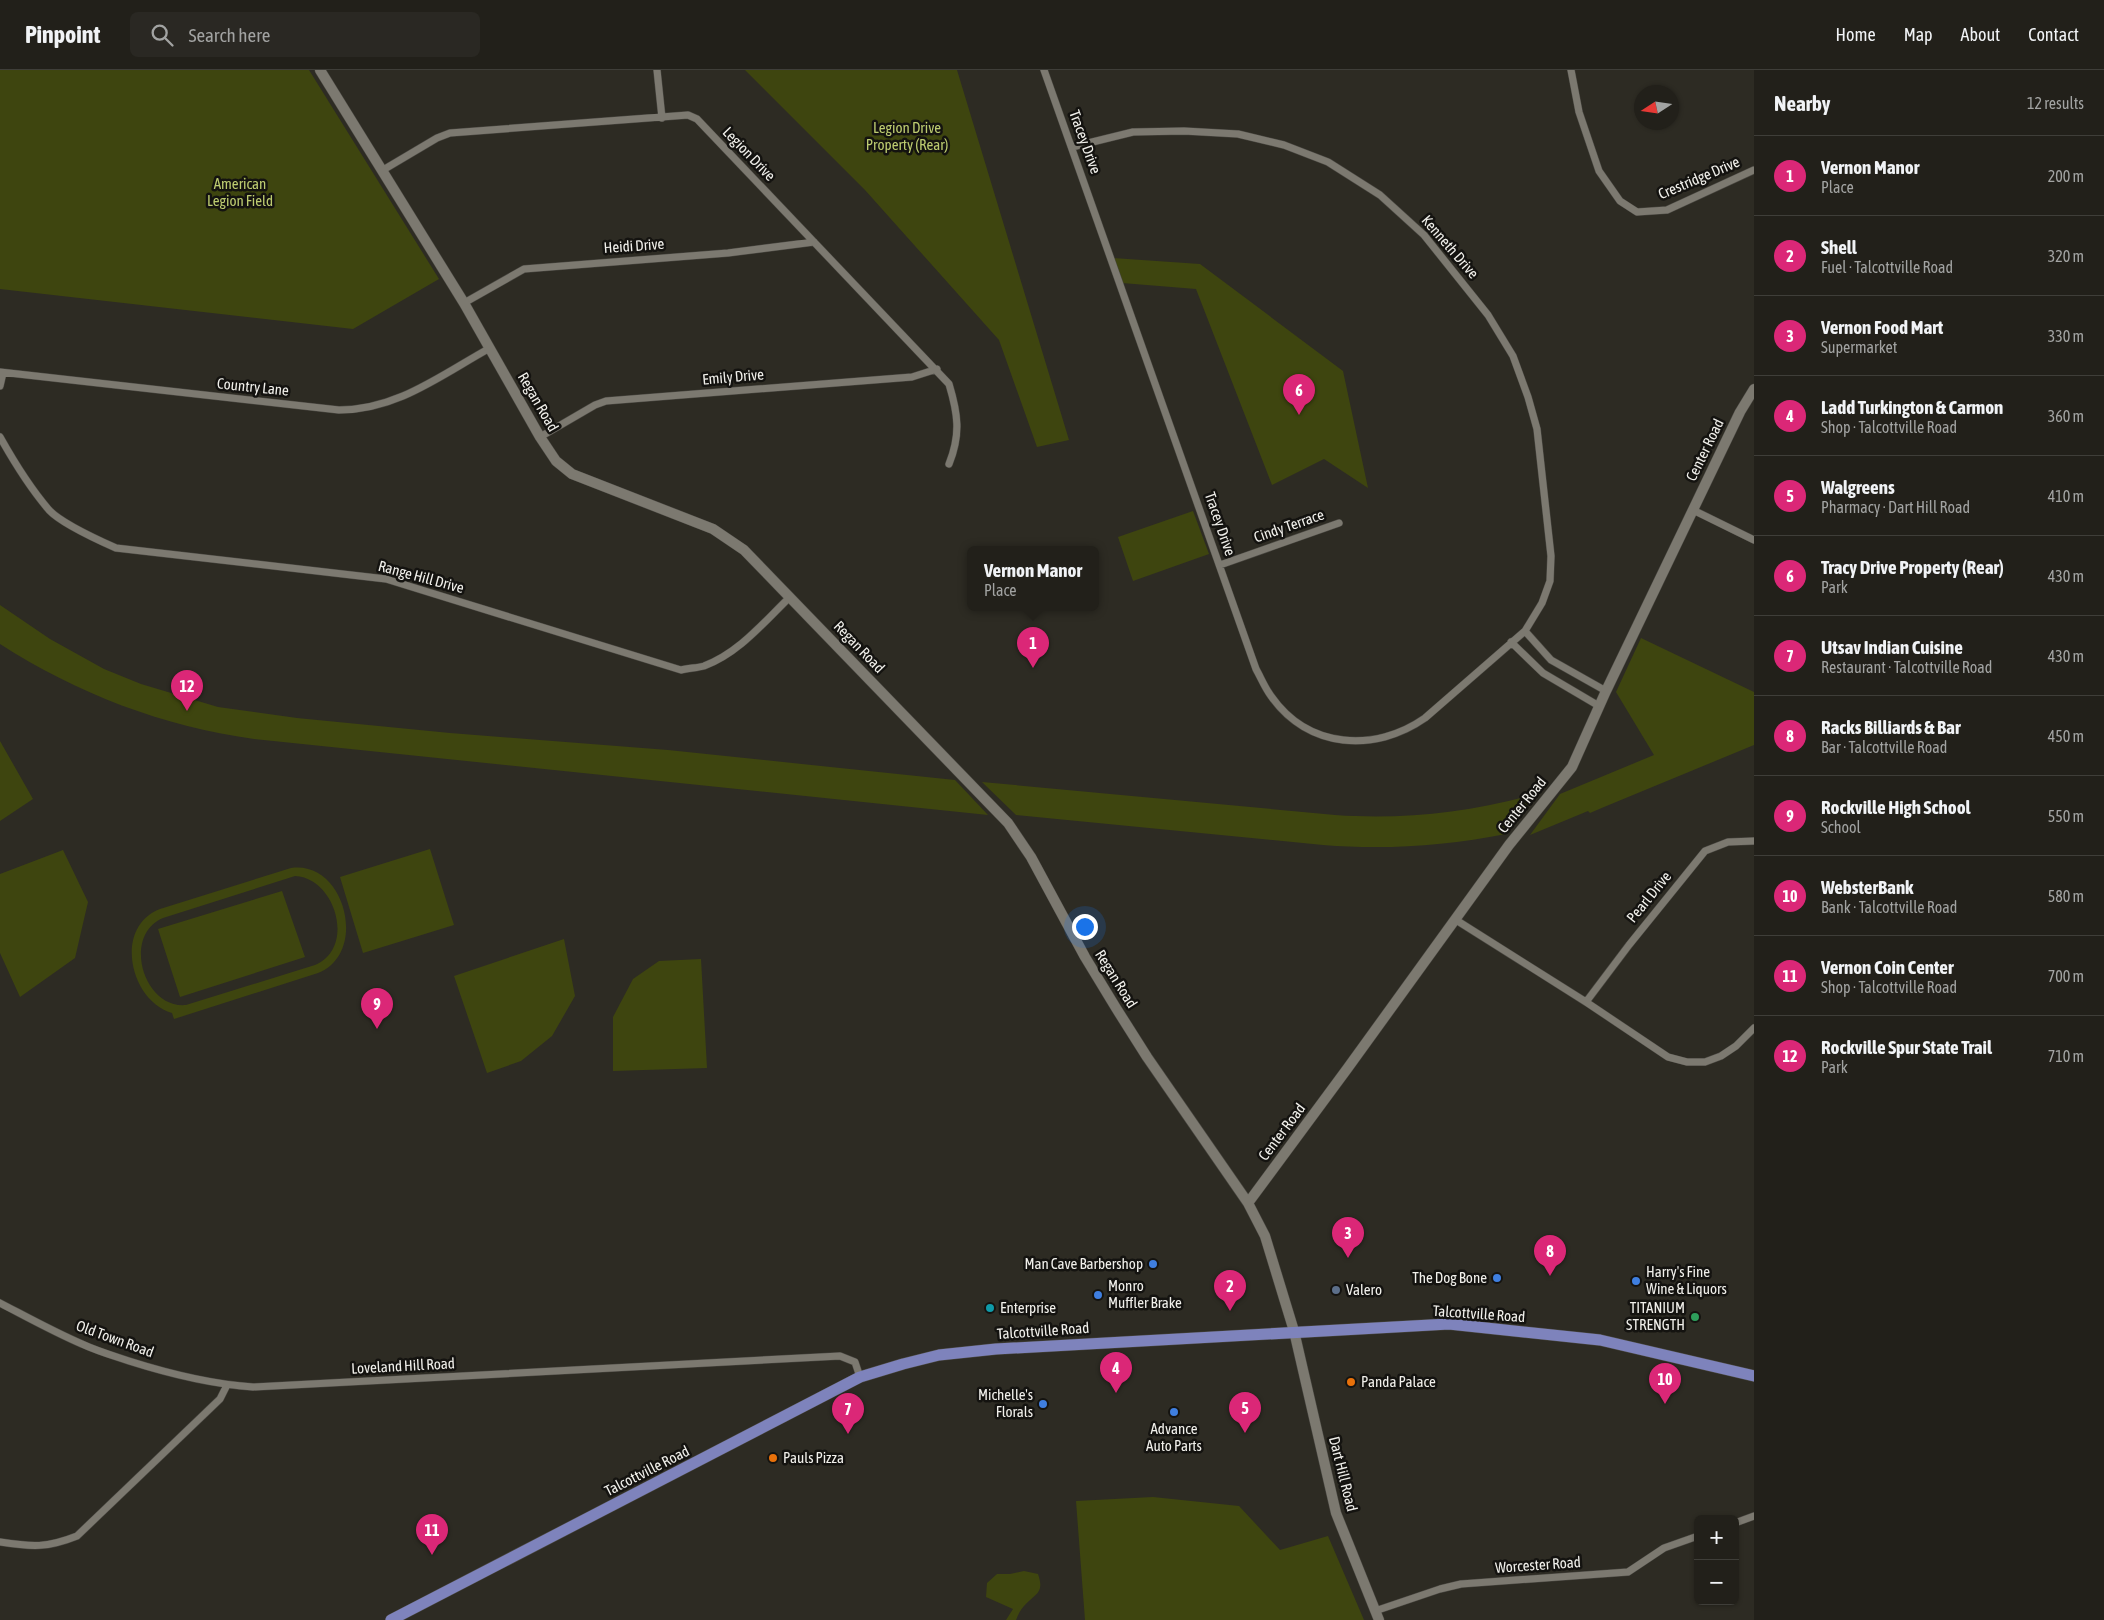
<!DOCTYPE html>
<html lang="en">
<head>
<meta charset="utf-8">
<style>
  :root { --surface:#22201a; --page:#2a2823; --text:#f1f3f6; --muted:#a2a3a2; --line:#3f3e39; --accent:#db2777 }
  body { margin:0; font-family:"Asap Condensed",sans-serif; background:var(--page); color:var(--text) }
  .controls { position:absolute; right:15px; bottom:15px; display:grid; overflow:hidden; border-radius:8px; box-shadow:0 1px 4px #0004 }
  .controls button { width:45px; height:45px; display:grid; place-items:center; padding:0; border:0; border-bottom:1px solid var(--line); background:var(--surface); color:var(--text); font:25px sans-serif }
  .compass { position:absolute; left:1634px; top:15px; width:45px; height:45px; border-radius:50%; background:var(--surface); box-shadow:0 1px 4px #0004; rotate:258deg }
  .you { position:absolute; left:1084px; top:856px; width:18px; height:18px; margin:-12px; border:4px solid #fff; border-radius:50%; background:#1a73e8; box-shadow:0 0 0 8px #1a73e833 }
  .badge { display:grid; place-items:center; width:32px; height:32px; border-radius:50%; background:var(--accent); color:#fff; font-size:16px; font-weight:700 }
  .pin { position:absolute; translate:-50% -41px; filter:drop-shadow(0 1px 2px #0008) }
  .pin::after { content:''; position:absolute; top:26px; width:18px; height:15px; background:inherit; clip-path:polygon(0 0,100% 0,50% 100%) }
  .popup { position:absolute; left:967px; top:476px; width:132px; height:65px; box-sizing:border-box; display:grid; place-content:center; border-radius:8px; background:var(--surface); filter:drop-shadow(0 1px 4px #0005); font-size:16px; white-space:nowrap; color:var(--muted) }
  .popup b { font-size:19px; color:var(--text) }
  .popup::after { content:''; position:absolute; left:50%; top:100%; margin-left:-10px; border:10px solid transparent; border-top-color:var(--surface) }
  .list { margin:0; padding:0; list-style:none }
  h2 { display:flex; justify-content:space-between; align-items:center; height:65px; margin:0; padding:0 20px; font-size:21px }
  h2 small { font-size:16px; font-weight:400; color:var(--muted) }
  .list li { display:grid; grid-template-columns:32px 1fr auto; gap:15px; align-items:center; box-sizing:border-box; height:80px; padding:0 20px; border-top:1px solid var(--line) }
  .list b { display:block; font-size:19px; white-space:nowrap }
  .list p { margin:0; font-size:16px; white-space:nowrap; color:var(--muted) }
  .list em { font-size:16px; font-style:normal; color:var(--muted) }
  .icon { flex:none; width:28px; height:28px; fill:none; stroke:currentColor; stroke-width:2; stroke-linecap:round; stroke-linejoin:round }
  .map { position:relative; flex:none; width:1754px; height:1550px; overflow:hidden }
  header { display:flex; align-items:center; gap:30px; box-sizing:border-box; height:70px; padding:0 25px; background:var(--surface); border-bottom:1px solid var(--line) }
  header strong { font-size:24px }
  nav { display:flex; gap:28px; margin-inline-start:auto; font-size:18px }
  .search { width:350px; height:45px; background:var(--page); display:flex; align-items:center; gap:12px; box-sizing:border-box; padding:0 18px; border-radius:8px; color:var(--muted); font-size:19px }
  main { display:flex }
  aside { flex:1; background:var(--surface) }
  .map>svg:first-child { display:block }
</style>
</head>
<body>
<header>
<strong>Pinpoint</strong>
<div class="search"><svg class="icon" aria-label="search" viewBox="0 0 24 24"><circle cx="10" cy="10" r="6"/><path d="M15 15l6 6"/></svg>Search here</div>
<nav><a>Home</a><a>Map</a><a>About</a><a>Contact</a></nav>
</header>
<main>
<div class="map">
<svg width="1754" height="1550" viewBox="0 0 1754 1550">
  <rect width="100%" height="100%" fill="#2d2b23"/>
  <path fill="#3e450f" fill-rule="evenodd" d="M 0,0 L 309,0 L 439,209 L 353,259 L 0,219 Z
    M 745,0 L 957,0 L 1069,370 L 1037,377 L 999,270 L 865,120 Z
    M 1113,188 L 1200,194 L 1343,301 L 1368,418 L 1324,389 L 1272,415 L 1196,219 L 1122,213 Z
    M 1193,441 L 1209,484 L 1133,511 L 1118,467 Z
    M 0,535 L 50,569 L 104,599 L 141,614 L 218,637 L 297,648 L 450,663 L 668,680 L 955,710 L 988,745 L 254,669 C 162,656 78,624 0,574 Z
    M 1641,568 L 1754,622 L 1754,675 L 1604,737 L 1590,743 L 1588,741 L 1530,765 L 1560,724 L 1654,685 L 1616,622 Z
    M 0,671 L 33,729 L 0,751 Z
    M 982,712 L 1335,745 C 1404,750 1470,742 1536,724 L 1506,764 C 1445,776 1385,780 1323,775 L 1016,745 Z
    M 430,779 L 454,855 L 363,883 L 340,807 Z
    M 63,780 L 88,832 L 75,888 L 20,927 L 0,883 L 0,804 Z
    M 291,798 C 345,790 369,883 318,903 L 174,949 L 172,943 C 130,931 113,857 160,839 ZM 295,806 C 336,808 356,878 315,895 L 186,935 C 143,939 122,865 163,848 Z
    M 282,821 L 305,887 L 180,927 L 158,859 Z
    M 564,869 L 575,926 L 552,966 L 521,991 L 487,1003 L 454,906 Z
    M 701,889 L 707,998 L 613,1001 L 613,947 L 633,909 L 659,891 Z
    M 1153,1427 L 1239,1436 L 1280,1480 L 1328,1466 L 1364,1550 L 1085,1550 L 1076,1431 Z
    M 1024,1501 L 1038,1504 C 1045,1524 1035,1523 1024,1536 C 1020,1540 1018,1545 1016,1550 L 1006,1550 L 1013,1539 L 986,1527 L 987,1513 L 997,1504 L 1010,1504 Z"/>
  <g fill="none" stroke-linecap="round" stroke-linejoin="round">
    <defs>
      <path id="street" d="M 657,0 L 662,48
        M 1044,0 L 1256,599 C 1261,608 1265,618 1271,626 C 1308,679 1375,683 1425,648 L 1525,561 L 1542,533 L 1550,511 L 1551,486 L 1537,359 L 1528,327 L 1513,286 L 1488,245 L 1424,165 L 1380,125 L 1328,92 L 1284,75 L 1238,64 L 1184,61 L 1133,62 L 1072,77
        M 1571,0 L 1579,42 L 1599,101 L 1620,131 L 1637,142 L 1667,140 L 1754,100
        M 383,100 L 437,68 L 450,63 L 688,45 L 697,49 L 949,314 C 958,344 961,364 949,394
        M 464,233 L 524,199 L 728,183 L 814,172
        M 0,302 L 339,340 C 397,340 441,305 490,278
        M 0,316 L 3,303
        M 0,367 C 14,392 30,418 49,440 C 62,454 98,470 116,478 L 386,509 L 681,600 C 689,598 697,598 704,596 C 739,583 764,552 790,527
        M 540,367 L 595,335 L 606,331 L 912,307 L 937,299
        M 1693,440 L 1754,470
        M 1220,495 L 1339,453
        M 1525,561 L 1551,590 L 1606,621
        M 1511,572 L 1543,603 L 1599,636
        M 1754,771 L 1728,772 L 1705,781 L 1629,875 L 1586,932 L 1668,987 L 1687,992 L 1705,992 L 1721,986 L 1736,976 L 1754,958
        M 1456,850 L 1586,932
        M 0,1233 C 27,1247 54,1262 82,1274 C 97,1281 114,1286 129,1291 C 170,1304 210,1314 253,1317 L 840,1286 L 855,1292 L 860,1307
        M 1735,1453 L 1754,1446
        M 0,1472 C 32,1477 47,1478 77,1466 L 220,1329 L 227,1315
        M 1375,1541 L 1440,1519 L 1461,1514 L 1628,1502 L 1664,1478 L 1698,1466"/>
      <path id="secondary" d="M 320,0 L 464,233 L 540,367 L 556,391 L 572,404 L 713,459 L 744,480 L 1008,753 L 1031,787 L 1085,887 L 1116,938 L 1147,987 L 1248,1133 L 1265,1166 L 1294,1261 L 1336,1443 L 1379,1550
        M 1248,1133 L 1347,999 L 1509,775 L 1572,697 L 1606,621 L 1740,342 L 1754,319"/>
      <path id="primary" d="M 391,1550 L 860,1307 L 903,1294 L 939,1285 L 996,1279 L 1449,1254 L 1600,1270 L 1754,1306"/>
    </defs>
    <use href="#street" stroke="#4a4842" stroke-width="8"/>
    <use href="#secondary" stroke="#4a4842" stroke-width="11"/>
    <use href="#primary" stroke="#4a4842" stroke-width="12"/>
    <use href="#street" stroke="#7c7970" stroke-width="7"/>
    <use href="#secondary" stroke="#7c7970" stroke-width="10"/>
    <use href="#primary" stroke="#7e83bc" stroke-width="11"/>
  </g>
  <g fill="#3f7fe0" stroke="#141310" stroke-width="2">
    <circle cx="1153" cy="1194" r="5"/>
    <circle cx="1497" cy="1208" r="5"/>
    <circle cx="1636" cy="1211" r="5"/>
    <circle cx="1098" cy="1225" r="5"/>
    <circle cx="1043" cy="1334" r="5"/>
    <circle cx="1174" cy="1342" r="5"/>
  </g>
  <circle fill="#5c6f8a" stroke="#141310" stroke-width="2" cx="1336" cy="1220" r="5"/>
  <circle fill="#0f9aa8" stroke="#141310" stroke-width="2" cx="990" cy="1238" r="5"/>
  <circle fill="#2e9e5b" stroke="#141310" stroke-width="2" cx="1695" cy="1247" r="5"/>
  <g fill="#e8710a" stroke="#141310" stroke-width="2">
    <circle cx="1351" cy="1312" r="5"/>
    <circle cx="773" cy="1388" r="5"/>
  </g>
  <g text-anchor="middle" stroke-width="5" stroke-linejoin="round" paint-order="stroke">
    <g font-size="15" fill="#bdcc70" stroke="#141310">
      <text x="907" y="63">Legion Drive<tspan x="907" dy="17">Property (Rear)</tspan></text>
      <text x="240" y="119">American<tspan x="240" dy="17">Legion Field</tspan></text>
    </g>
    <g font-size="15" fill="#f1f0eb" stroke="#141310">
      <text transform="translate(1085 72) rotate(70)" y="5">Tracey Drive</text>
      <text transform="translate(749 84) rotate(46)" y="5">Legion Drive</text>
      <text transform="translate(1699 108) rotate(-23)" y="5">Crestridge Drive</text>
      <text transform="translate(634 176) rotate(-4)" y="5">Heidi Drive</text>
      <text transform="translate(1450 177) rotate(49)" y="5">Kenneth Drive</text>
      <text transform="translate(733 307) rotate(-5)" y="5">Emily Drive</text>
      <text transform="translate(253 317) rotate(6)" y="5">Country Lane</text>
      <text transform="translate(538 332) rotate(60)" y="5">Regan Road</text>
      <text transform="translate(1705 380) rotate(-64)" y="5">Center Road</text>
      <text transform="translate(1220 454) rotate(71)" y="5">Tracey Drive</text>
      <text transform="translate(1289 456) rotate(-19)" y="5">Cindy Terrace</text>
      <text transform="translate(421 507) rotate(15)" y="5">Range Hill Drive</text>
      <text transform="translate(859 577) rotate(46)" y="5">Regan Road</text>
      <text transform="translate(1522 735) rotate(-51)" y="5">Center Road</text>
      <text transform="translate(1649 827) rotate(-51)" y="5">Pearl Drive</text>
      <text transform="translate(1116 909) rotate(58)" y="5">Regan Road</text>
      <text transform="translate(1282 1062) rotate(-53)" y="5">Center Road</text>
      <text transform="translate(1479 1244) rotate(4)" y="5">Talcottville Road</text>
      <text transform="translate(1043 1261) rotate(-4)" y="5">Talcottville Road</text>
      <text transform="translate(115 1269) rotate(20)" y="5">Old Town Road</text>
      <text transform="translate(403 1296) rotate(-3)" y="5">Loveland Hill Road</text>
      <text transform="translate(647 1401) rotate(-27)" y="5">Talcottville Road</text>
      <text transform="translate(1343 1404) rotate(76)" y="5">Dart Hill Road</text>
      <text transform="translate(1538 1495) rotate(-4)" y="5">Worcester Road</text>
    </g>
    <g font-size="15" fill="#f1f0eb" stroke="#141310" text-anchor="start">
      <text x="1143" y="1199" text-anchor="end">Man Cave Barbershop</text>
      <text x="1646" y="1207">Harry's Fine<tspan x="1646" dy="17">Wine &amp; Liquors</tspan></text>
      <text x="1487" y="1213" text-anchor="end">The Dog Bone</text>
      <text x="1108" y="1221">Monro<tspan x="1108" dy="17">Muffler Brake</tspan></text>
      <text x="1346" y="1225">Valero</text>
      <text x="1000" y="1243">Enterprise</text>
      <text x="1685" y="1243" text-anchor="end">TITANIUM<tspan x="1685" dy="17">STRENGTH</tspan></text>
      <text x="1361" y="1317">Panda Palace</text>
      <text x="1033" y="1330" text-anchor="end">Michelle's<tspan x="1033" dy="17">Florals</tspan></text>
      <text x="1174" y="1364" text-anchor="middle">Advance<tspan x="1174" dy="17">Auto Parts</tspan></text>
      <text x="783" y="1393">Pauls Pizza</text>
    </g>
  </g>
</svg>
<div class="controls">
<button>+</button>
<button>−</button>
</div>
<svg class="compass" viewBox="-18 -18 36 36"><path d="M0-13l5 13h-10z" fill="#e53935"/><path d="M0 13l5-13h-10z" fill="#a2a3a2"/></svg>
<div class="you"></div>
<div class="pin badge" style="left:1033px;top:598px">1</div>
<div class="popup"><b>Vernon Manor</b>Place</div>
<div class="pin badge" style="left:1230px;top:1241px">2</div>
<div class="pin badge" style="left:1348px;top:1188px">3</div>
<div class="pin badge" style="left:1116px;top:1323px">4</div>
<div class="pin badge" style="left:1245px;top:1363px">5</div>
<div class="pin badge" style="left:1299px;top:345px">6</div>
<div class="pin badge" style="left:848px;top:1364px">7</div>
<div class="pin badge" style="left:1550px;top:1206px">8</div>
<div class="pin badge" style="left:377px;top:959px">9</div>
<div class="pin badge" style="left:1665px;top:1334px">10</div>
<div class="pin badge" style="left:432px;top:1485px">11</div>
<div class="pin badge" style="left:187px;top:641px">12</div>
</div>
<aside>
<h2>Nearby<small>12 results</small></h2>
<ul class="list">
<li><span class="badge">1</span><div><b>Vernon Manor</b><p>Place</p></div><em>200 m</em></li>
<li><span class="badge">2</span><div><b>Shell</b><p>Fuel · Talcottville Road</p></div><em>320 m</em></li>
<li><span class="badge">3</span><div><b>Vernon Food Mart</b><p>Supermarket</p></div><em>330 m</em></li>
<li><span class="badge">4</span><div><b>Ladd Turkington &amp; Carmon</b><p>Shop · Talcottville Road</p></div><em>360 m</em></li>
<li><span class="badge">5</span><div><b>Walgreens</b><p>Pharmacy · Dart Hill Road</p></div><em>410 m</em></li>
<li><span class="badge">6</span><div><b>Tracy Drive Property (Rear)</b><p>Park</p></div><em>430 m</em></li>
<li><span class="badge">7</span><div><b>Utsav Indian Cuisine</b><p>Restaurant · Talcottville Road</p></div><em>430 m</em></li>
<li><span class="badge">8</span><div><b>Racks Billiards &amp; Bar</b><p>Bar · Talcottville Road</p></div><em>450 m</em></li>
<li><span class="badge">9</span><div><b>Rockville High School</b><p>School</p></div><em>550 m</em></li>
<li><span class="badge">10</span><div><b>WebsterBank</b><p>Bank · Talcottville Road</p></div><em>580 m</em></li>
<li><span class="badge">11</span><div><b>Vernon Coin Center</b><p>Shop · Talcottville Road</p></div><em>700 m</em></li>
<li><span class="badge">12</span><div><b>Rockville Spur State Trail</b><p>Park</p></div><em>710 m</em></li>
</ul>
</aside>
</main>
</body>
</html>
